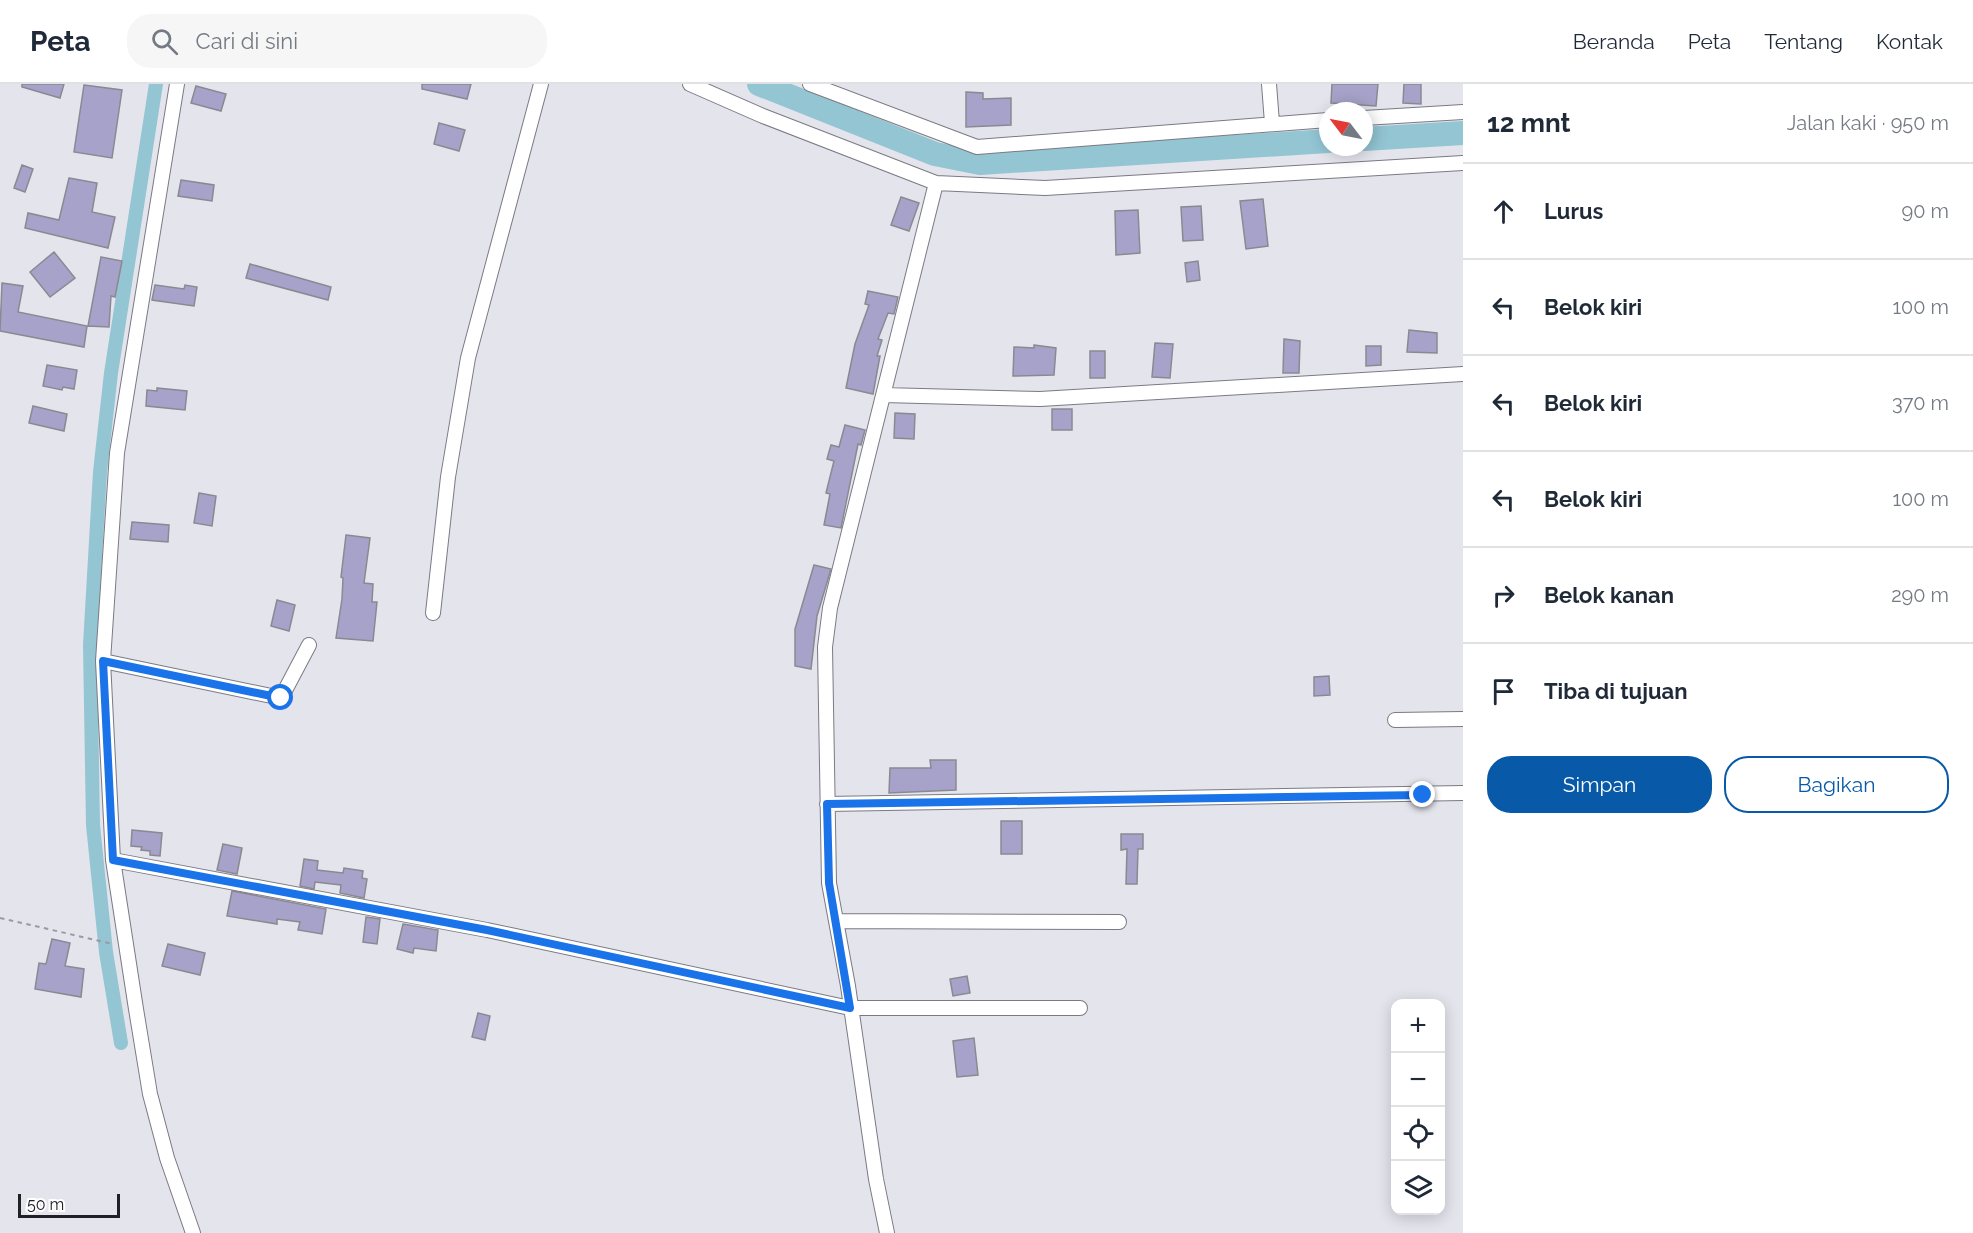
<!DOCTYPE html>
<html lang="id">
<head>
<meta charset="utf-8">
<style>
  :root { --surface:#fff; --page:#f6f6f7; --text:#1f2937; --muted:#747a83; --line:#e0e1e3; --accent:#085aa8 }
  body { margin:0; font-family:Raleway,sans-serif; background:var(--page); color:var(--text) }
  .controls { position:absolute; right:18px; bottom:18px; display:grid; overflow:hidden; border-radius:12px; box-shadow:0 3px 15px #0003 }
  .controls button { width:54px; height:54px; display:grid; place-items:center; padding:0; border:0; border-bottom:2px solid var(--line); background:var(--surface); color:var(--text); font:30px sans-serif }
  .compass { position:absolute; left:1319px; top:18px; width:54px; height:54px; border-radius:50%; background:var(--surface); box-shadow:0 3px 15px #0003; rotate:302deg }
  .scale { position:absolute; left:18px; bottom:15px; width:102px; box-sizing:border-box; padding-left:6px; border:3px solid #212024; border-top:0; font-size:16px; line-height:21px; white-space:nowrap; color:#212024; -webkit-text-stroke:4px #fff; paint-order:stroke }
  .stop { position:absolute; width:18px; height:18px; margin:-14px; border:4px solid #1a73e8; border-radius:50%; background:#fff }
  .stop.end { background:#1a73e8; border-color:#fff; box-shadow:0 2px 6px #0008 }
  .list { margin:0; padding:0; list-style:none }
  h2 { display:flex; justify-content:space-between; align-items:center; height:78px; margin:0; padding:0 24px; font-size:26px }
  h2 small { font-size:20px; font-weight:400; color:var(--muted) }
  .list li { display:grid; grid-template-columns:39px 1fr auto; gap:18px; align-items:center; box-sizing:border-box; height:96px; padding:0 24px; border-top:2px solid var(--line) }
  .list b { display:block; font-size:22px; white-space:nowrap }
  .list em { font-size:20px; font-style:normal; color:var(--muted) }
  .actions { display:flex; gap:12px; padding:18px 24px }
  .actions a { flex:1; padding:14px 0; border:2px solid var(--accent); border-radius:24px; text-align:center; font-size:21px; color:var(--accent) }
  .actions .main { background:var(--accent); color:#fff }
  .icon { flex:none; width:33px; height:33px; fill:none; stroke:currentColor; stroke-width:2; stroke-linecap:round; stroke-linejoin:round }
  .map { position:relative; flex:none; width:1463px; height:1149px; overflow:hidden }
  header { display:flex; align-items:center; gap:36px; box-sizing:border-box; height:84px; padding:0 30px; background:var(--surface); border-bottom:2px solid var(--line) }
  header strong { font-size:28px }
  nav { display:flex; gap:33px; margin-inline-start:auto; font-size:21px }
  .search { width:420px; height:54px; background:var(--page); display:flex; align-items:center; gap:15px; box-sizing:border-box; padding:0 21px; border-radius:24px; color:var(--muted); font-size:22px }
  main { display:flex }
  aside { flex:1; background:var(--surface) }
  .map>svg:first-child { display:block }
</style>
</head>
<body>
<header>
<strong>Peta</strong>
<div class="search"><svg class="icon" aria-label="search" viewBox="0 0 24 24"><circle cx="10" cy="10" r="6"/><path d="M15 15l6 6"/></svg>Cari di sini</div>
<nav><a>Beranda</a><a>Peta</a><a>Tentang</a><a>Kontak</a></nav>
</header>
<main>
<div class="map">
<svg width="1463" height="1149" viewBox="0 0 1463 1149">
  <rect width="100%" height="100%" fill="#e4e4ed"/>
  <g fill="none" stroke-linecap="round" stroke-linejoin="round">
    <path stroke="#93c5d3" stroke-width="14" d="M 121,959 L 106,868 L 93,741 L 90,561 L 100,388 L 111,289 L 156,0"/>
    <path stroke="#93c5d3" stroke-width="24" d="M 759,0 L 935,70 L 980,79 L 1328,57
      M 1364,55 L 1463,49"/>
  </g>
  <path fill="#a6a2c9" stroke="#8a8992" stroke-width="1.5" d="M 22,0 L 64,0 L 60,14 L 22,3 Z
    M 422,0 L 471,0 L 467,15 L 422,5 Z
    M 1332,0 L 1378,0 L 1376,22 L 1331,19 Z
    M 1404,0 L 1421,0 L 1421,20 L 1403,19 Z
    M 84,1 L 122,6 L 112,74 L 74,68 Z
    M 196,2 L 226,10 L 221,27 L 191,19 Z
    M 966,8 L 983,9 L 983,15 L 1011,14 L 1011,41 L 966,43 Z
    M 439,39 L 465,46 L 459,67 L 434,60 Z
    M 22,81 L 33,85 L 25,108 L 14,104 Z
    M 69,94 L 97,99 L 92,128 L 115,133 L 108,164 L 25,144 L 28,129 L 59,136 Z
    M 181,96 L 214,101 L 212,117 L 178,112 Z
    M 901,113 L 919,119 L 909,147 L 891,141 Z
    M 1263,115 L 1268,162 L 1246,165 L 1240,117 Z
    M 1201,122 L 1203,156 L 1183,157 L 1181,123 Z
    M 1138,126 L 1140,169 L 1116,171 L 1115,127 Z
    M 54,168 L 75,194 L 50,213 L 30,188 Z
    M 101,173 L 122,177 L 115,213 L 111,212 L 109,243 L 88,242 Z
    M 1198,177 L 1200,196 L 1187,198 L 1185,179 Z
    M 250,180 L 331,203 L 328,216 L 246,194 Z
    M 2,199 L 23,202 L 18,228 L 87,242 L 84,263 L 0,247 Z
    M 155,201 L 184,205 L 185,201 L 197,203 L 194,222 L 152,216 Z
    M 868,207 L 898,213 L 894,230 L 888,229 L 878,255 L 882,256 L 877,272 L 880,272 L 873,310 L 846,304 L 855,260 L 869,221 L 865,220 Z
    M 1409,246 L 1437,249 L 1437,269 L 1407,268 Z
    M 1284,255 L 1300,257 L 1299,289 L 1283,289 Z
    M 1155,259 L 1173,260 L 1170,294 L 1152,293 Z
    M 1034,261 L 1056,264 L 1054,291 L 1013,292 L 1014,263 L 1034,264 Z
    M 1366,262 L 1381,262 L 1381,281 L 1366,282 Z
    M 1090,267 L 1105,267 L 1105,294 L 1090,294 Z
    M 47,281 L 77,286 L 74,305 L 63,303 L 62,306 L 43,302 Z
    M 157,304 L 187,307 L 185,326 L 146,322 L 147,306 L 157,307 Z
    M 33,322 L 67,330 L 64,347 L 29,339 Z
    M 1052,325 L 1072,325 L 1072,346 L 1052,346 Z
    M 895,329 L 915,330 L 914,355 L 894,354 Z
    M 845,341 L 865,346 L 861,361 L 858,360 L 841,444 L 824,441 L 830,410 L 826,409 L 834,377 L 827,375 L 831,361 L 839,363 Z
    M 199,409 L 216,412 L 212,442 L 194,439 Z
    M 132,438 L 169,441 L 168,458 L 130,455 Z
    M 346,451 L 370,454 L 364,499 L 373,500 L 372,518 L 377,518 L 373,557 L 336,554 L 342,515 L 343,494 L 341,493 Z
    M 814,481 L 831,485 L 817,532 L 811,585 L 795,582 L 795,545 Z
    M 277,516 L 295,521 L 289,547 L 271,542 Z
    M 1329,592 L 1330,611 L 1314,612 L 1314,593 Z
    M 930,676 L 956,676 L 956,706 L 889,709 L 890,684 L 931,684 Z
    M 1001,737 L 1022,737 L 1022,770 L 1001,770 Z
    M 132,746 L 162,749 L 160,772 L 150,771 L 150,767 L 141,766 L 142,763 L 131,762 Z
    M 1121,750 L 1143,750 L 1143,765 L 1138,765 L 1137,800 L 1126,800 L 1127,765 L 1121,766 Z
    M 223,760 L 242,764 L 237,790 L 217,786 Z
    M 304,775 L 318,777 L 317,786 L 343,789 L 344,784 L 363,787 L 362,794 L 367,795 L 364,814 L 340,809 L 341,801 L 315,798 L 314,805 L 300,802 Z
    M 232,807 L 326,825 L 322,850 L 298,846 L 300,838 L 277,835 L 277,840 L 227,832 Z
    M 366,833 L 380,835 L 377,860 L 363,858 Z
    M 403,840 L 438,846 L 436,867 L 414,864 L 413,869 L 397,865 Z
    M 52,855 L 70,859 L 65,882 L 84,885 L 81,913 L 35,905 L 39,879 L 46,880 Z
    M 168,860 L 205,869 L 200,891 L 162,882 Z
    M 967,892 L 970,909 L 953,912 L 950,895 Z
    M 478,929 L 490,932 L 485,956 L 472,953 Z
    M 974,954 L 978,991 L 957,993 L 953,957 Z"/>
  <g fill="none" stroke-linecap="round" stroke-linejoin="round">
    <defs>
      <path id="minor" d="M 177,0 L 117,369 L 103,577 L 113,776 L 136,925 L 150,1010 L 167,1074 L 193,1149
        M 690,0 L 763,32 L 936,99 L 1045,104 L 1463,79
        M 810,0 L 977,63 L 1328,36
        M 1269,0 L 1272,39
        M 1364,34 L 1463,28
        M 883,311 L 1040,315 L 1463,290
        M 433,529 L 448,393 L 468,274 L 541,0
        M 103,577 L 281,614 L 309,561
        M 1395,636 L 1463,635
        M 827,720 L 1463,709
        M 113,776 L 487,846 L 850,924 L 1080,924
        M 836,837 L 1119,838
        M 887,1149 L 876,1095 L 848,902 L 829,799 L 825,563 L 830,524 L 936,99"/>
    </defs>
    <use href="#minor" stroke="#7b7a83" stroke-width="16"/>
    <path stroke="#9a9aa1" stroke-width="2" stroke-dasharray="4.5 4.5" stroke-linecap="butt" d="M 0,834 L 113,860"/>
    <use href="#minor" stroke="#fff" stroke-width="14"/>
  </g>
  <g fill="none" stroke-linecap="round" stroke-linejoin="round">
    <path stroke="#1a73e8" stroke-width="8" d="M 281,614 L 103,577 L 113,776 L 487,846 L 850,924 L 829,799 L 827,720 L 1423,711"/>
  </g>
</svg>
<div class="controls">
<button>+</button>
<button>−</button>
<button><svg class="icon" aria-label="locate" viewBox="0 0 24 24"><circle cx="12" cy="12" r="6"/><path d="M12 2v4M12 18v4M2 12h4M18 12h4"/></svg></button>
<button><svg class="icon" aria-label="layers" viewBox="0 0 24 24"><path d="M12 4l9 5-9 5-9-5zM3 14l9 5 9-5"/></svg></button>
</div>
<svg class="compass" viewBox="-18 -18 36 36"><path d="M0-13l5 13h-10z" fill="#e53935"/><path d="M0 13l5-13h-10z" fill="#747a83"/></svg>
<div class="scale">50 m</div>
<div class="stop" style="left:281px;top:614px"></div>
<div class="stop end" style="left:1423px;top:711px"></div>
</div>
<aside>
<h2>12 mnt<small>Jalan kaki · 950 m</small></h2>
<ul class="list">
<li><svg class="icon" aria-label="ahead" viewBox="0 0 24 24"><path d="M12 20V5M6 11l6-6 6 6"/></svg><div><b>Lurus</b></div><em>90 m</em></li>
<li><svg class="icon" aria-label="left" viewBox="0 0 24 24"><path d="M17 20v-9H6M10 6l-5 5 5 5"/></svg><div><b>Belok kiri</b></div><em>100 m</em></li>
<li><svg class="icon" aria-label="left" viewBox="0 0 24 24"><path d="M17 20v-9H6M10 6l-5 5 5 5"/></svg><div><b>Belok kiri</b></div><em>370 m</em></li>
<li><svg class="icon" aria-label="left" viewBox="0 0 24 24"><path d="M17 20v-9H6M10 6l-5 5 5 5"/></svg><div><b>Belok kiri</b></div><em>100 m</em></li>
<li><svg class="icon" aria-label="right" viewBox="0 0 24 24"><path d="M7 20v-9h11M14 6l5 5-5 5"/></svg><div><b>Belok kanan</b></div><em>290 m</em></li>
<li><svg class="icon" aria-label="arrive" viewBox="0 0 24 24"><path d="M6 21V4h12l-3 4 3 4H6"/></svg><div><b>Tiba di tujuan</b></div></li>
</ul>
<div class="actions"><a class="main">Simpan</a><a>Bagikan</a></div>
</aside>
</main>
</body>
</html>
